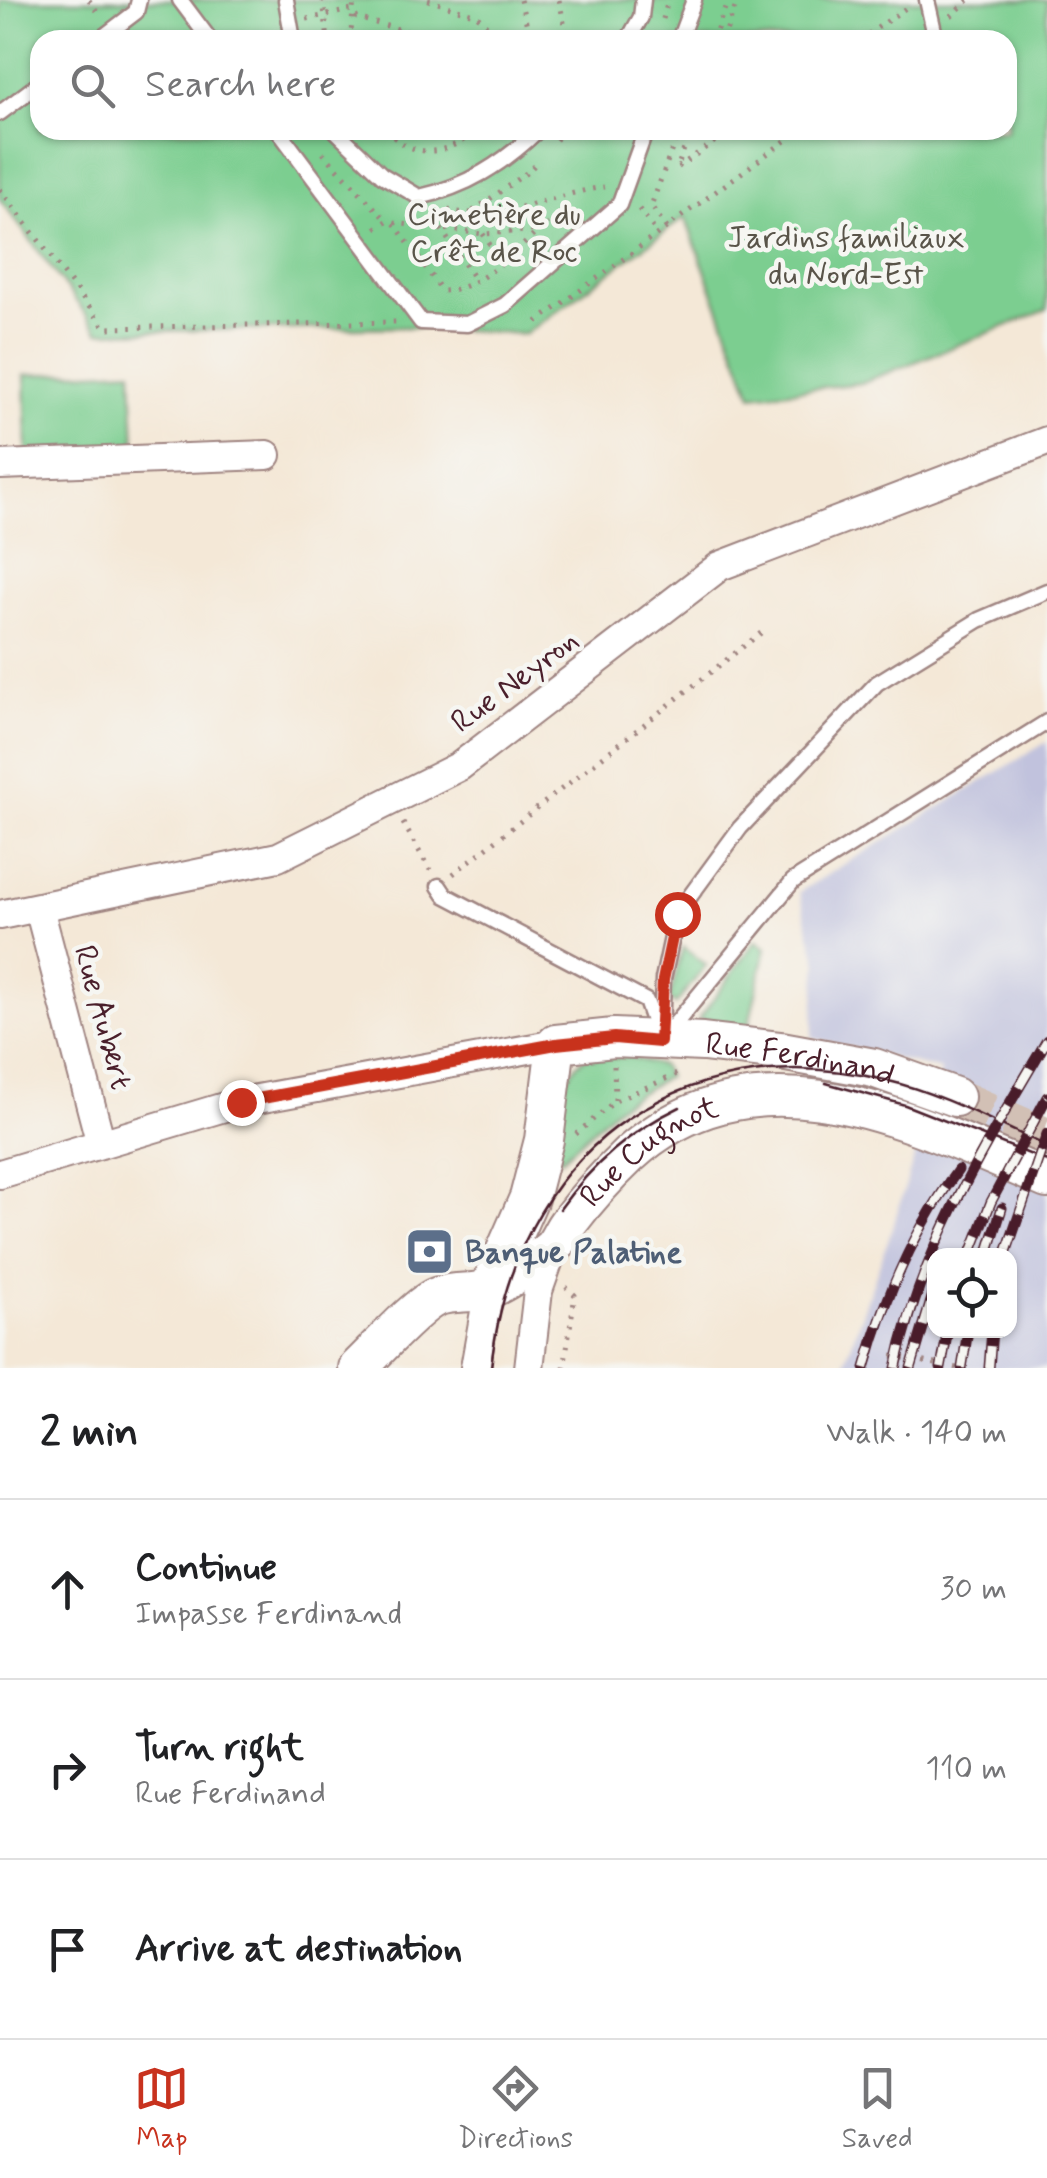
<!DOCTYPE html>
<html lang="en">
<head>
<meta charset="utf-8">
<style>
  :root { --surface:#fff; --page:#f2f2f2; --text:#202124; --muted:#757577; --line:#e0e0e0; --accent:#c8321e }
  body { margin:0; font-family:Mynerve,sans-serif; background:var(--page); color:var(--text) }
  .controls { position:absolute; right:30px; bottom:30px; display:grid; overflow:hidden; border-radius:20px; box-shadow:0 2px 8px #0004 }
  .controls button { width:90px; height:90px; display:grid; place-items:center; padding:0; border:0; border-bottom:2px solid var(--line); background:var(--surface); color:var(--text); font:50px sans-serif }
  .stop { position:absolute; width:30px; height:30px; margin:-22px; border:8px solid #c8321e; border-radius:50%; background:#fff }
  .stop.end { background:#c8321e; border-color:#fff; box-shadow:0 2px 10px #0008 }
  .list { margin:0; padding:0; list-style:none }
  h2 { display:flex; justify-content:space-between; align-items:center; height:130px; margin:0; padding:0 40px; font-size:42px }
  h2 small { font-size:32px; font-weight:400; color:var(--muted) }
  .list li { display:grid; grid-template-columns:65px 1fr auto; gap:30px; align-items:center; box-sizing:border-box; height:180px; padding:0 40px; border-top:2px solid var(--line) }
  .list b { display:block; font-size:38px; white-space:nowrap }
  .list p { margin:0; font-size:32px; white-space:nowrap; color:var(--muted) }
  .list em { font-size:32px; font-style:normal; color:var(--muted) }
  .icon { flex:none; width:55px; height:55px; fill:none; stroke:currentColor; stroke-width:2; stroke-linecap:round; stroke-linejoin:round }
  .map { position:relative; flex:none; width:1047px; height:1368px; overflow:hidden }
  .search { position:absolute; background:var(--surface); box-shadow:0 2px 8px #0004; left:30px; right:30px; top:30px; height:110px; display:flex; align-items:center; gap:25px; box-sizing:border-box; padding:0 35px; border-radius:30px; color:var(--muted); font-size:38px }
  .sheet { height:670px; background:var(--surface) }
  nav { display:flex; justify-content:space-around; align-items:center; box-sizing:border-box; height:140px; border-top:2px solid var(--line); background:var(--surface); font-size:28px; color:var(--muted) }
  nav a { display:grid; justify-items:center; gap:5px }
  nav .on { color:var(--accent) }
  .map>svg:first-child { display:block }
</style>
</head>
<body>
<div class="map">
<svg width="1047" height="1368" viewBox="0 0 1047 1368">
  <rect width="100%" height="100%" fill="#f6f6f2"/>
  <filter id="ink" filterUnits="userSpaceOnUse"><feTurbulence type="fractalNoise" baseFrequency=".01" numOctaves="2"/><feDisplacementMap in="SourceGraphic" scale="20" xChannelSelector="R" yChannelSelector="G"/><feConvolveMatrix kernelMatrix="1 2 1 2 8 2 1 2 1" color-interpolation-filters="sRGB"/></filter>
  <filter id="wash" filterUnits="userSpaceOnUse"><feTurbulence type="fractalNoise" baseFrequency=".0048" numOctaves="4" result="noise"/><feDisplacementMap in="SourceGraphic" scale="40" xChannelSelector="R" yChannelSelector="G"/><feGaussianBlur stdDeviation="2.25" result="paint"/><feColorMatrix in="noise" values="0 0 0 0 0 0 0 0 0 0 0 0 0 0 0 0 0 1.4 0 .05"/><feComposite in="paint" operator="in"/></filter>
  <g filter="url(#wash)">
    <rect width="100%" height="100%" fill="#f4e8d7"/>
    <path fill="#c1c2dd" fill-rule="evenodd" d="M 1047,742 L 1047,1368 L 843,1368 L 893,1226 L 941,1070 L 812,1038 L 818,963 L 799,892 ZM 934,1256 L 1010,1256 L 1010,1330 L 934,1330 Z"/>
    <path fill="#7bce90" stroke="#62765e" stroke-width="2.5" fill-rule="evenodd" d="M 0,0 L 1047,0 L 1047,310 L 861,383 L 752,395 L 685,217 L 525,334 L 417,327 L 99,332 L 0,199 ZM 40,40 L 1007,40 L 1007,130 L 40,130 Z
      M 132,370 L 135,447 L 27,452 L 25,375 Z
      M 756,940 L 766,948 L 748,1029 L 699,1019 Z
      M 683,947 L 706,965 L 676,1004 L 669,1000 Z
      M 586,1057 L 630,1057 L 662,1066 L 667,1077 L 619,1105 L 561,1159 L 553,1151 C 558,1117 556,1077 586,1057 Z"/>
  </g>
  <g filter="url(#ink)">
    <g fill="none" stroke-linecap="round" stroke-linejoin="round">
      <path stroke="#d2c0b5" stroke-width="38" stroke-dasharray="38 19" stroke-linecap="butt" d="M 955,1097 L 1047,1137"/>
      <defs>
        <path id="lane" d="M 180,0 L 210,40
          M 286,0 L 293,40
          M 927,0 L 934,31
          M 99,40 L 136,12 L 139,0
          M 628,40 L 641,17 L 643,0
          M 679,40 L 694,0
          M 0,113 L 40,83
          M 278,130 L 421,322 L 467,324 L 505,305 L 619,205 L 646,130
          M 335,130 L 382,175 L 419,197 C 466,187 503,164 538,130
          M 439,886 L 445,895 L 646,1001 L 657,1032
          M 666,1035 L 793,881 L 1047,722
          M 661,1036 L 663,979 L 677,914 L 740,828 L 877,683 L 979,620 L 1047,591"/>
        <path id="street" d="M 0,465 L 267,455
          M 39,908 L 101,1144
          M 0,915 L 278,857 L 460,766 L 720,566 L 1047,441
          M 0,1174 L 241,1102 L 556,1044
          M 475,1368 L 489,1289
          M 529,1368 L 538,1291 L 553,1248"/>
        <g id="secondary">
          <path id="s1" d="M 489,1289 L 529,1198 L 544,1140 L 556,1044 L 614,1038 L 703,1042 L 781,1051 L 874,1068 L 955,1097"/>
          <path id="s2" d="M 358,1368 C 376,1351 417,1305 436,1297 C 453,1290 472,1295 488,1289 C 502,1285 541,1258 552,1248 C 559,1241 562,1230 568,1223 C 586,1199 608,1175 629,1155 C 756,1039 915,1123 1047,1179"/>
        </g>
      </defs>
      <use href="#lane" stroke="#9f8481" stroke-width="19"/>
      <use href="#street" stroke="#9f8481" stroke-width="32"/>
      <use href="#secondary" stroke="#9f8481" stroke-width="42"/>
      <path stroke="#9f8481" stroke-width="5" stroke-dasharray="2.5 8" stroke-linecap="butt" d="M 89,0 L 99,14
        M 323,0 L 328,40
        M 428,0 L 477,15 L 499,40
        M 520,0 L 531,40
        M 559,0 L 568,40
        M 951,16 L 969,0
        M 307,19 L 351,10 L 357,18 L 439,40
        M 663,19 L 668,0
        M 353,40 L 351,32 L 354,0
        M 713,40 L 728,0
        M 723,40 L 738,0
        M 860,40 L 910,5
        M 386,130 C 416,161 446,155 478,130
        M 691,130 L 677,168 L 731,130
        M 556,140 L 564,130
        M 323,153 L 387,221
        M 0,189 L 105,328 L 398,322
        M 639,209 L 658,234
        M 448,210 C 500,222 553,194 604,187
        M 473,211 L 529,171 L 539,160
        M 394,223 L 483,234 L 540,230
        M 376,228 L 387,221 L 394,223 L 442,291 C 482,290 518,247 548,223
        M 667,228 L 651,206 L 679,130
        M 441,229 L 475,280
        M 483,234 L 501,261
        M 537,322 L 800,130
        M 403,823 L 430,870
        M 453,874 L 762,632
        M 614,1066 L 615,1100
        M 576,1134 L 615,1101 L 677,1074
        M 892,1356 L 957,1368
        M 564,1368 L 575,1295 L 566,1287"/>
      <use href="#lane" stroke="#fff" stroke-width="14"/>
      <use href="#street" stroke="#fff" stroke-width="28"/>
      <use href="#secondary" stroke="#fff" stroke-width="38"/>
      <path stroke="#4a1f2b" stroke-width="2.5" d="M 826,1083 L 905,1105 L 1047,1161
        M 560,1209 C 592,1164 630,1131 680,1107
        M 491,1368 C 513,1157 675,1030 885,1080 C 941,1093 995,1123 1047,1146"/>
      <defs>
        <path id="rail" d="M 970,1256 L 991,1202 L 1047,1097
          M 987,1256 L 1002,1208
          M 1005,1256 L 1047,1134
          M 865,1368 C 885,1297 914,1230 958,1170
          M 896,1368 C 921,1248 986,1144 1047,1040
          M 911,1368 L 934,1291
          M 941,1368 L 948,1330
          M 962,1368 L 968,1330
          M 989,1368 L 992,1330"/>
      </defs>
      <use href="#rail" stroke="#4a1f2b" stroke-width="11"/>
      <use href="#rail" stroke="#f6f6f2" stroke-width="8" stroke-dasharray="22" stroke-linecap="butt"/>
    </g>
  </g>
  <g fill="none" stroke-linecap="round" stroke-linejoin="round" filter="url(#ink)">
    <path stroke="#c8321e" stroke-width="12" d="M 241,1102 L 556,1044 L 614,1038 L 660,1042 L 663,980 L 677,914"/>
  </g>
  <defs>
    <symbol id="bank-square" viewBox="-11 -11 22 22"><rect x="-9" y="-9" width="18" height="18" rx="4" fill="#5c6f8a" stroke="#f6f6f2"/><path d="M-6-4H6V4H-6ZM0-2.3a2.3 2.3 0 1 0 0 4.6a2.3 2.3 0 1 0 0-4.6Z" fill="#fff"/></symbol>
  </defs>
  <g fill-rule="evenodd">
    <use href="#bank-square" x="402" y="1224" width="55" height="55"/>
  </g>
  <g text-anchor="middle" stroke-width="9" stroke-linejoin="round" paint-order="stroke">
    <g font-size="32" fill="#595449" stroke="#f6f6f2">
      <text x="494" y="224">Cimetière du<tspan x="494" dy="37">Crêt de Roc</tspan></text>
      <text x="846" y="247">Jardins familiaux<tspan x="846" dy="37">du Nord-Est</tspan></text>
    </g>
    <g font-size="32" fill="#4a1f2b" stroke="#f6f6f2">
      <text transform="translate(514 680) rotate(-37)" y="11">Rue Neyron</text>
      <text transform="translate(104 1017) rotate(75)" y="11">Rue Aubert</text>
      <text dy="11" stroke="none"><textPath href="#s1" startOffset="502">Rue Ferdinand</textPath></text>
      <text dy="11" stroke="none"><textPath href="#s2" startOffset="375">Rue Cugnot</textPath></text>
    </g>
    <g font-size="32" font-weight="bold" fill="#4e5e75" stroke="#f6f6f2" text-anchor="start">
      <text x="465" y="1262">Banque Palatine</text>
    </g>
  </g>
</svg>
<div class="controls">
<button><svg class="icon" aria-label="locate" viewBox="0 0 24 24"><circle cx="12" cy="12" r="6"/><path d="M12 2v4M12 18v4M2 12h4M18 12h4"/></svg></button>
</div>
<div class="stop" style="left:677px;top:914px"></div>
<div class="stop end" style="left:241px;top:1102px"></div>
<div class="search"><svg class="icon" aria-label="search" viewBox="0 0 24 24"><circle cx="10" cy="10" r="6"/><path d="M15 15l6 6"/></svg>Search here</div>
</div>
<section class="sheet">
<h2>2 min<small>Walk · 140 m</small></h2>
<ul class="list">
<li><svg class="icon" aria-label="ahead" viewBox="0 0 24 24"><path d="M12 20V5M6 11l6-6 6 6"/></svg><div><b>Continue</b><p>Impasse Ferdinand</p></div><em>30 m</em></li>
<li><svg class="icon" aria-label="right" viewBox="0 0 24 24"><path d="M7 20v-9h11M14 6l5 5-5 5"/></svg><div><b>Turn right</b><p>Rue Ferdinand</p></div><em>110 m</em></li>
<li><svg class="icon" aria-label="arrive" viewBox="0 0 24 24"><path d="M6 21V4h12l-3 4 3 4H6"/></svg><div><b>Arrive at destination</b></div></li>
</ul>
</section>
<nav>
<a class="on"><svg class="icon" aria-label="map" viewBox="0 0 24 24"><path d="M3 6l6-2 6 2 6-2v14l-6 2-6-2-6 2zM9 4v14M15 6v14"/></svg>Map</a>
<a><svg class="icon" aria-label="directions" viewBox="0 0 24 24"><path d="M12 3l9 9-9 9-9-9zM9 14v-3h6M13 9l2 2-2 2"/></svg>Directions</a>
<a><svg class="icon" aria-label="saved" viewBox="0 0 24 24"><path d="M7 4h10v16l-5-4-5 4z"/></svg>Saved</a>
</nav>
</body>
</html>
